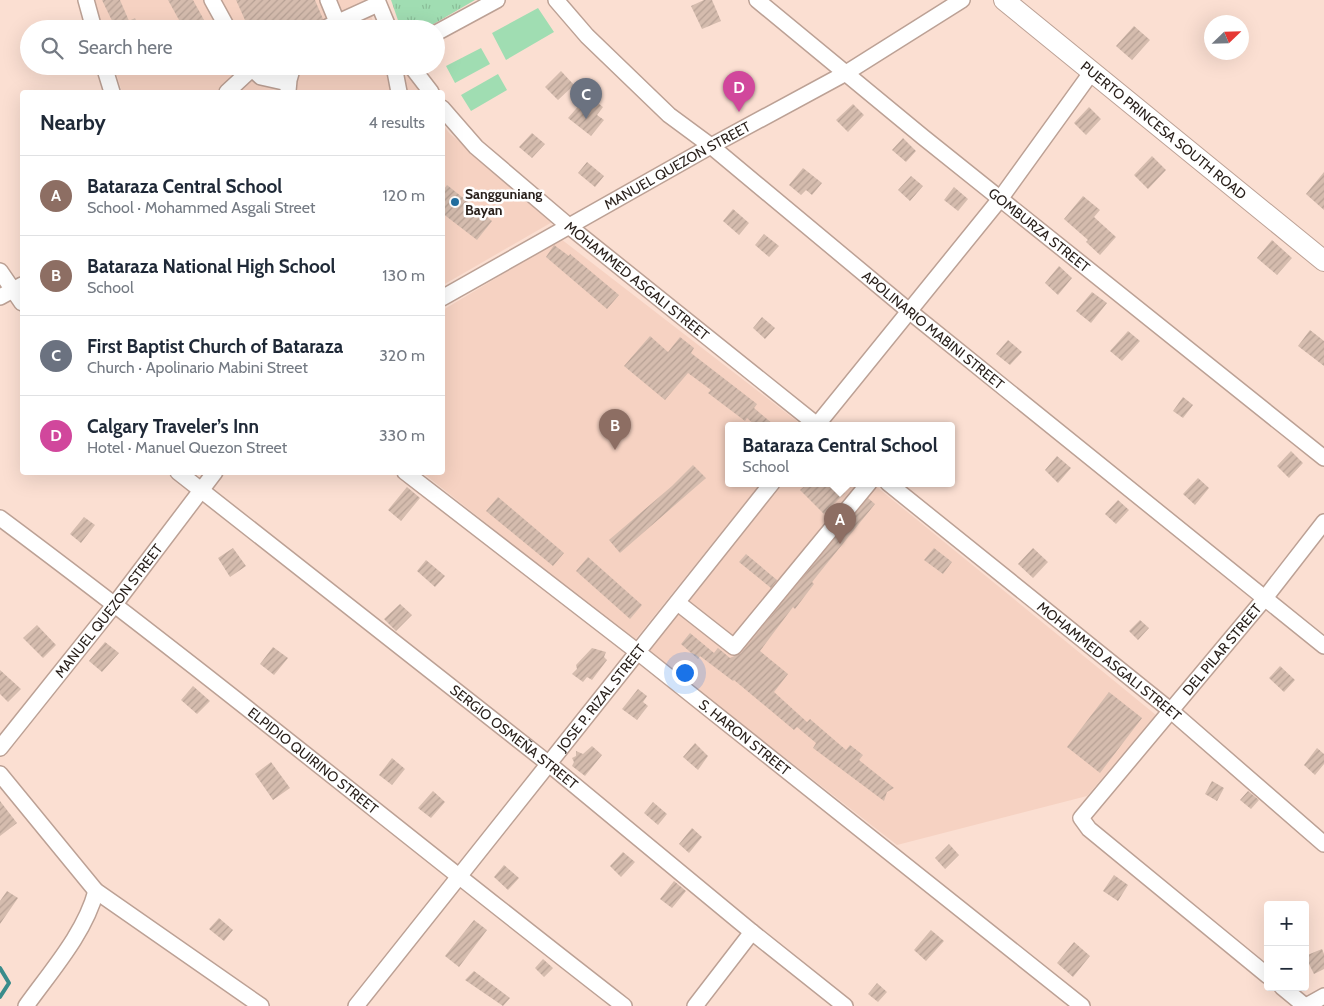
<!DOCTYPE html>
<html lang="en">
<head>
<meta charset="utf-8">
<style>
  :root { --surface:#fff; --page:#f2f2f3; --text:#1f2937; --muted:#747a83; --line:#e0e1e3; --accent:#b45309 }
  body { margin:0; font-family:Cabin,sans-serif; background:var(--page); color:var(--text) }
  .controls { position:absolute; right:15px; bottom:15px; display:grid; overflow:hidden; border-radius:5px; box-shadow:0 5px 20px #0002 }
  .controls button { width:45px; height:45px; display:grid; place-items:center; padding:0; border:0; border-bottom:1px solid var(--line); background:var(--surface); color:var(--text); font:25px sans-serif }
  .compass { position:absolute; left:1204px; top:15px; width:45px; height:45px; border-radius:50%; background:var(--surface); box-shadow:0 5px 20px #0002; rotate:67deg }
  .you { position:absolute; left:684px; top:672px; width:18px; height:18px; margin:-12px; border:4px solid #fff; border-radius:50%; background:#1a73e8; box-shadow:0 0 0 8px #1a73e833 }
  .badge { display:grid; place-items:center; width:32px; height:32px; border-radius:50%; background:var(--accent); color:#fff; font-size:16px; font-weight:700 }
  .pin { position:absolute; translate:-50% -41px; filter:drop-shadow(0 1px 2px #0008) }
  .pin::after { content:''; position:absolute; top:26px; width:18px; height:15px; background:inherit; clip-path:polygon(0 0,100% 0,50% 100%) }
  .popup { position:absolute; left:725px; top:422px; width:230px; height:65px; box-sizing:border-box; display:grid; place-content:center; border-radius:5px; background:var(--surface); filter:drop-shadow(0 1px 4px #0005); font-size:16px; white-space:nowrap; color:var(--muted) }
  .popup b { font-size:19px; color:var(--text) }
  .popup::after { content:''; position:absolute; left:50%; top:100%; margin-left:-10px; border:10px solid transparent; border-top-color:var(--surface) }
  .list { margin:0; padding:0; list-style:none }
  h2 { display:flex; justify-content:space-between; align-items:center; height:65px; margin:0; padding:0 20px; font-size:21px }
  h2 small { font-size:16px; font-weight:400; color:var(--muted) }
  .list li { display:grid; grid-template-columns:32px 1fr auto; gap:15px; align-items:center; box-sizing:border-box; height:80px; padding:0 20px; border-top:1px solid var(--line) }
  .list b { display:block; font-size:19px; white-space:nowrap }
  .list p { margin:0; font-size:16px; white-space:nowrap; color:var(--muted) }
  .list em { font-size:16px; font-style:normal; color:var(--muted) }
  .icon { flex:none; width:28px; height:28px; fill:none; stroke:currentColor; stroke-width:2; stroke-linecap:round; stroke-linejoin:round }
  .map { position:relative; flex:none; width:1324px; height:1006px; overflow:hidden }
  .search { position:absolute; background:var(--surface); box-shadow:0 5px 20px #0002; left:20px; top:20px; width:425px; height:55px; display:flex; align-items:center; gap:12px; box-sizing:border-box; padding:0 18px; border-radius:28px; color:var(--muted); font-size:19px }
  .panel { position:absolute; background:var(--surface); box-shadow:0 5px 20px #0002; left:20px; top:90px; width:425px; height:385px; border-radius:5px }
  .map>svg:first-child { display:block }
</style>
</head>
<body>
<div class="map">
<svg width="1324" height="1006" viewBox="0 0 1324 1006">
  <defs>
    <pattern id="park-tufts" width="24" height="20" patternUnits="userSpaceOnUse" patternTransform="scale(1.25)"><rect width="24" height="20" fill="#a0ddb2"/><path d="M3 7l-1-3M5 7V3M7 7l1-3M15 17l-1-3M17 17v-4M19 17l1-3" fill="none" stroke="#8abd98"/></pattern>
    <pattern id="building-hatch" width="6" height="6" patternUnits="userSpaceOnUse" patternTransform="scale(1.25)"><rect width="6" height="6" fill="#d5bcae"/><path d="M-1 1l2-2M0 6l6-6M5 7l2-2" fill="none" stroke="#b7a195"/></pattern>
  </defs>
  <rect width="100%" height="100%" fill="#fbdfd2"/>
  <path fill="#f6d2c2" d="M 94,0 L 367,0 L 373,22 L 378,29 L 103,29 Z
    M 114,66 L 404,66 L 422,92 L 122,92 Z
    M 442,123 L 449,133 L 554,221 L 443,285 Z
    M 561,239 L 802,425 L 729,425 L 729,483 L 761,483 L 634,641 L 423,473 L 442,472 L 443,310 Z
    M 782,483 L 872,483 L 1156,715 L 1087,796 L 897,845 L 648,651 Z"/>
  <path fill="url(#park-tufts)" d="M 391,0 L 475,0 L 425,29 L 401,29 Z"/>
  <path fill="#a0ddb2" d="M 538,8 L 554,32 L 506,60 L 492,33 Z
    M 481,48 L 490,64 L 455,83 L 446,66 Z
    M 498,74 L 507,90 L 471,111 L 461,95 Z"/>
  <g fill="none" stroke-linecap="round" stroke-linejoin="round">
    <path stroke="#3a8c8b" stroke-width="4" d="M 0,968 L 9,983 L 0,997"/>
  </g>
  <path fill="url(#building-hatch)" d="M 102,0 L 120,0 L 129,21 L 135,18 L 140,29 L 111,29 L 115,27 Z
    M 168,0 L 193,0 L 209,29 L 184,29 Z
    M 236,0 L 315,0 L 323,19 L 309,29 L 249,29 Z
    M 704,0 L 712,0 L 721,21 L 702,29 L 691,6 Z
    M 1134,26 L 1150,40 L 1132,60 L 1116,46 Z
    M 561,71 L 574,85 L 558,100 L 545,87 Z
    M 594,100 L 603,107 L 597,115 L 604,120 L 591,136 L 568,118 L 582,102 L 588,107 Z
    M 853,104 L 864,115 L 848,132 L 836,120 Z
    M 1089,107 L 1101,119 L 1086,135 L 1074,123 Z
    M 532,133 L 545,144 L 532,158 L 519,147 Z
    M 903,138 L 916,151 L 906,162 L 892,150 Z
    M 1152,156 L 1166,170 L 1148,189 L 1134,175 Z
    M 587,162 L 604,176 L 595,187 L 578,173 Z
    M 803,168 L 822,183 L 812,195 L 806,190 L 801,195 L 789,185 Z
    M 1324,172 L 1324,210 L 1306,194 Z
    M 911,176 L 923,186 L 910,201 L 898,190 Z
    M 447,185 L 492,221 L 477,240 L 442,213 L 442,192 Z
    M 954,187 L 968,199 L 958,211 L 944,200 Z
    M 1083,196 L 1100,210 L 1094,217 L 1116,237 L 1100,255 L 1086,242 L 1088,240 L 1064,219 Z
    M 733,209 L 749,223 L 739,235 L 723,221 Z
    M 764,234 L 779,246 L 769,257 L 755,245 Z
    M 1272,240 L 1292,258 L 1277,275 L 1257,258 Z
    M 554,245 L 569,256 L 570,254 L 619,295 L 607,309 L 546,257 Z
    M 1059,266 L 1072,278 L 1058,295 L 1045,283 Z
    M 1092,292 L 1107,303 L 1091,323 L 1076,311 Z
    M 762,317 L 775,328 L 765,339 L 753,328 Z
    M 1310,330 L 1324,341 L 1324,366 L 1298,346 Z
    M 1128,331 L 1140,341 L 1122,361 L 1110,351 Z
    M 650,336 L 668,352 L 680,337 L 694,348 L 691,353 L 757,404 L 754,408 L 774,425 L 755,425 L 747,418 L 745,421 L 708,393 L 711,390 L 688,373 L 665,400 L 624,366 Z
    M 1008,340 L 1022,352 L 1010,365 L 996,354 Z
    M 1183,397 L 1193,405 L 1183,418 L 1173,411 Z
    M 1291,451 L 1303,463 L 1289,478 L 1277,466 Z
    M 1057,456 L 1071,468 L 1058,483 L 1045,470 Z
    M 693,465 L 706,478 L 620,553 L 609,540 L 672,486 Z
    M 1198,478 L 1209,488 L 1195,505 L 1183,494 Z
    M 808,483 L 835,483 L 845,493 L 824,514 L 800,490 Z
    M 407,487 L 420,498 L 401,521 L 388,510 Z
    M 498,497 L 564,553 L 553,566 L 486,511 Z
    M 868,498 L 875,504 L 812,582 L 814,584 L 795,609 L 793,607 L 760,651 L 788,674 L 774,692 L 807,722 L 810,719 L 846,750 L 850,745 L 863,755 L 859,760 L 894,788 L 887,792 L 884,801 L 813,748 L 816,743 L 797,727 L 794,730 L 734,680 L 733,681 L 700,656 L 698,659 L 681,644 L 690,633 L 714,653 L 718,648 L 730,658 L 741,653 Z
    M 1118,500 L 1129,510 L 1116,524 L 1105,514 Z
    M 84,517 L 95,525 L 81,543 L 70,534 Z
    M 233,548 L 246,566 L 230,577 L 218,558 Z
    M 934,548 L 952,562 L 943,574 L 924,560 Z
    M 1033,548 L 1048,562 L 1033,578 L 1018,564 Z
    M 746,554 L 777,580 L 771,588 L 739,562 Z
    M 588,557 L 642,605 L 630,619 L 576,571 Z
    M 426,560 L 445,576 L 435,587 L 417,571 Z
    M 400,604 L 412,615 L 396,631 L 384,619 Z
    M 1140,620 L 1149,628 L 1138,640 L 1129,631 Z
    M 37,625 L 56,645 L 43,658 L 23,638 Z
    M 105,642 L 119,653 L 102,672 L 89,661 Z
    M 273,647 L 288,658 L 274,675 L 260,664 Z
    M 592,648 L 606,652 L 604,657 L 607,660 L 592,680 L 587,677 L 583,682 L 572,674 L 577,669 L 576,665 Z
    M 1280,666 L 1295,680 L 1284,692 L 1269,678 Z
    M 0,670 L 21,689 L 8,702 L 0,694 Z
    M 193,686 L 210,701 L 197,714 L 181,700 Z
    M 638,689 L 647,696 L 643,702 L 648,706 L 637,720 L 622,709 Z
    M 1109,692 L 1142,718 L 1100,773 L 1067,747 Z
    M 695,743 L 708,756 L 698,770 L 683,757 Z
    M 592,746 L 602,755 L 585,776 L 572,766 L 574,762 L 572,758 L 576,756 L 576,751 L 583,754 Z
    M 1317,748 L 1324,754 L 1324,764 L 1315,775 L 1304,765 Z
    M 392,758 L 405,769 L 392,785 L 379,775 Z
    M 271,762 L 290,788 L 273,800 L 255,774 Z
    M 1212,781 L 1224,788 L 1217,801 L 1205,794 Z
    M 433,791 L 445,802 L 431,818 L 418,808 Z
    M 1248,791 L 1259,800 L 1251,809 L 1240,800 Z
    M 0,801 L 17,823 L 0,836 Z
    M 653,802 L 667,814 L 658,825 L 644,813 Z
    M 692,828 L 702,837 L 689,853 L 679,844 Z
    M 949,844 L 959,855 L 945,869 L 935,858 Z
    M 623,852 L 635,862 L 621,877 L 610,866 Z
    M 504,865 L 519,878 L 508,890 L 494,877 Z
    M 1114,875 L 1128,885 L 1118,901 L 1103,891 Z
    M 674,881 L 686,891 L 672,908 L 660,899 Z
    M 7,891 L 18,898 L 0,924 L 0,901 Z
    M 219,918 L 233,930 L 224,941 L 209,929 Z
    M 474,920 L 487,930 L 459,967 L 445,956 Z
    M 931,930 L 944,941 L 926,961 L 914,950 Z
    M 1074,942 L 1090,956 L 1073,977 L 1057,963 Z
    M 1322,949 L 1324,954 L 1324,969 L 1314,974 L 1305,956 Z
    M 543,959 L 553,968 L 544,977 L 535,968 Z
    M 474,971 L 510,998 L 503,1006 L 465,980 Z
    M 877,983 L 887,992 L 878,1002 L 868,994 Z"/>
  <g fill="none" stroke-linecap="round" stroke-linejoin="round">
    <defs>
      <g id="minor">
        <path d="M 86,0 L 94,29"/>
        <path d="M 212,0 L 228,29"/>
        <path d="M 328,0 L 337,22"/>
        <path d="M 377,0 L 389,29"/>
        <path id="s1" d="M 556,0 L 587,36 L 669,115 L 711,146 L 909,311 L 1324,646"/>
        <path id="s2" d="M 757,0 L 923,137 L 1324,458"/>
        <path d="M 323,29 L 378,4"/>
        <path d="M 436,33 L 497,0"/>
        <path d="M 104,66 L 112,92"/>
        <path d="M 249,66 L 261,77 L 288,83"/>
        <path d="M 394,66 L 399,92"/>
        <path d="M 411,66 L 431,92"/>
        <path d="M 288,91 L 289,80 L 293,66"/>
        <path d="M 227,92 L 255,66"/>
        <path id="s3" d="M 442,108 L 476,147 L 570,227 L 817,425"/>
        <path d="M 0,271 L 22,303"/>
        <path d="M 0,297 L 22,285"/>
        <path id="s4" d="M 442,298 L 711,146 L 846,73 L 962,0"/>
        <path d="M 817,425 L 1000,199 L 1091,73"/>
        <path id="s5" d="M 178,472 L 549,764 L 752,932 L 845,1006"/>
        <path id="s6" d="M 405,472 L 639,653 L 1082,1006"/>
        <path id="s7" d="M 888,483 L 1170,710 L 1324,844"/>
        <path id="s8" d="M 0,518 C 212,676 415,844 624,1006"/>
        <path d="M 678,603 L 734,647 L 869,483"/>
        <path id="s9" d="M 0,748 L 115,604 L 215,472"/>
        <path d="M 0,774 L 96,891 L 261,1006"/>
        <path id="s10" d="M 1268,976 L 1089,829 L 1081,818 L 1265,598 L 1324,522"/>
        <path d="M 1282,987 L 1305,1006"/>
        <path d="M 26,1006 C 51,971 85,933 96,891"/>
        <path id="s11" d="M 356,1006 L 772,483"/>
        <path d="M 695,1006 L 752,932"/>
        <path d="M 1306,1006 L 1324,996"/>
      </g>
      <g id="major">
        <path id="s12" d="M 1004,0 L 1324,261"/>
      </g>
    </defs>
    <use href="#minor" stroke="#bca195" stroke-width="18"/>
    <use href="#major" stroke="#bca195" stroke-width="22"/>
    <use href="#minor" stroke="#fff" stroke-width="15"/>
    <use href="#major" stroke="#fff" stroke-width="20"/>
  </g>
  <circle fill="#216fa1" stroke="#fff" stroke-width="2" cx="455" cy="202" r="5"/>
  <g text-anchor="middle" stroke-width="5" stroke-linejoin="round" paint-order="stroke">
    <g font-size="14" fill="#281f1a" stroke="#fff">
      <text dy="5" stroke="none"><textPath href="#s12" startOffset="206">PUERTO PRINCESA SOUTH ROAD</textPath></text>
      <text dy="5" stroke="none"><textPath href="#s4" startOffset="270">MANUEL QUEZON STREET</textPath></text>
      <text dy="5" stroke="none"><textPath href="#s2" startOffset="364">GOMBURZA STREET</textPath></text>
      <text dy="5" stroke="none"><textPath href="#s3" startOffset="261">MOHAMMED ASGALI STREET</textPath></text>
      <text dy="5" stroke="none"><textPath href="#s1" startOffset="502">APOLINARIO MABINI STREET</textPath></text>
      <text dy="5" stroke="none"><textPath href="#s9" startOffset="175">MANUEL QUEZON STREET</textPath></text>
      <text dy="5" stroke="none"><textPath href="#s10" startOffset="465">DEL PILAR STREET</textPath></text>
      <text dy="5" stroke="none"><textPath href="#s7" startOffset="284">MOHAMMED ASGALI STREET</textPath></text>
      <text dy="5" stroke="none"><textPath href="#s11" startOffset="394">JOSE P. RIZAL STREET</textPath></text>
      <text dy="5" stroke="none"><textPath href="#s5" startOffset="428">SERGIO OSMEÑA STREET</textPath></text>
      <text dy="5" stroke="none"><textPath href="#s6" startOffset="431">S. HARON STREET</textPath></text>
      <text dy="5" stroke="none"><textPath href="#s8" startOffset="396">ELPIDIO QUIRINO STREET</textPath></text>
    </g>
    <g font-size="14" font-weight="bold" fill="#281f1a" stroke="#fff" text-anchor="start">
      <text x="465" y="199">Sangguniang<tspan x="465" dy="16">Bayan</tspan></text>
    </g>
  </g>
</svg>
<div class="controls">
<button>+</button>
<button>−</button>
</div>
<svg class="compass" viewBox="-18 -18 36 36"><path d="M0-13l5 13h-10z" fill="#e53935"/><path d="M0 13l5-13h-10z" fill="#747a83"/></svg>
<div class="you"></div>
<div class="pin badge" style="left:840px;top:544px;background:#8d6e63">A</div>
<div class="popup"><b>Bataraza Central School</b>School</div>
<div class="pin badge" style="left:615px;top:450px;background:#8d6e63">B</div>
<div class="pin badge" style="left:586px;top:119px;background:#6b7280">C</div>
<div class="pin badge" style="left:739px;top:112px;background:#d1479c">D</div>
<div class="search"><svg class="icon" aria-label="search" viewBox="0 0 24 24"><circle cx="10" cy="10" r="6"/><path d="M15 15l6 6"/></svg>Search here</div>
<section class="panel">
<h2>Nearby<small>4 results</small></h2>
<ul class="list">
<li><span class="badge" style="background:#8d6e63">A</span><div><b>Bataraza Central School</b><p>School · Mohammed Asgali Street</p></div><em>120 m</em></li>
<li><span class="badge" style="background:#8d6e63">B</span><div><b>Bataraza National High School</b><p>School</p></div><em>130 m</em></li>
<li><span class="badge" style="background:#6b7280">C</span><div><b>First Baptist Church of Bataraza</b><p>Church · Apolinario Mabini Street</p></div><em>320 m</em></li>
<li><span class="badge" style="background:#d1479c">D</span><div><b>Calgary Traveler’s Inn</b><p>Hotel · Manuel Quezon Street</p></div><em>330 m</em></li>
</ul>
</section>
</div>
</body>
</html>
